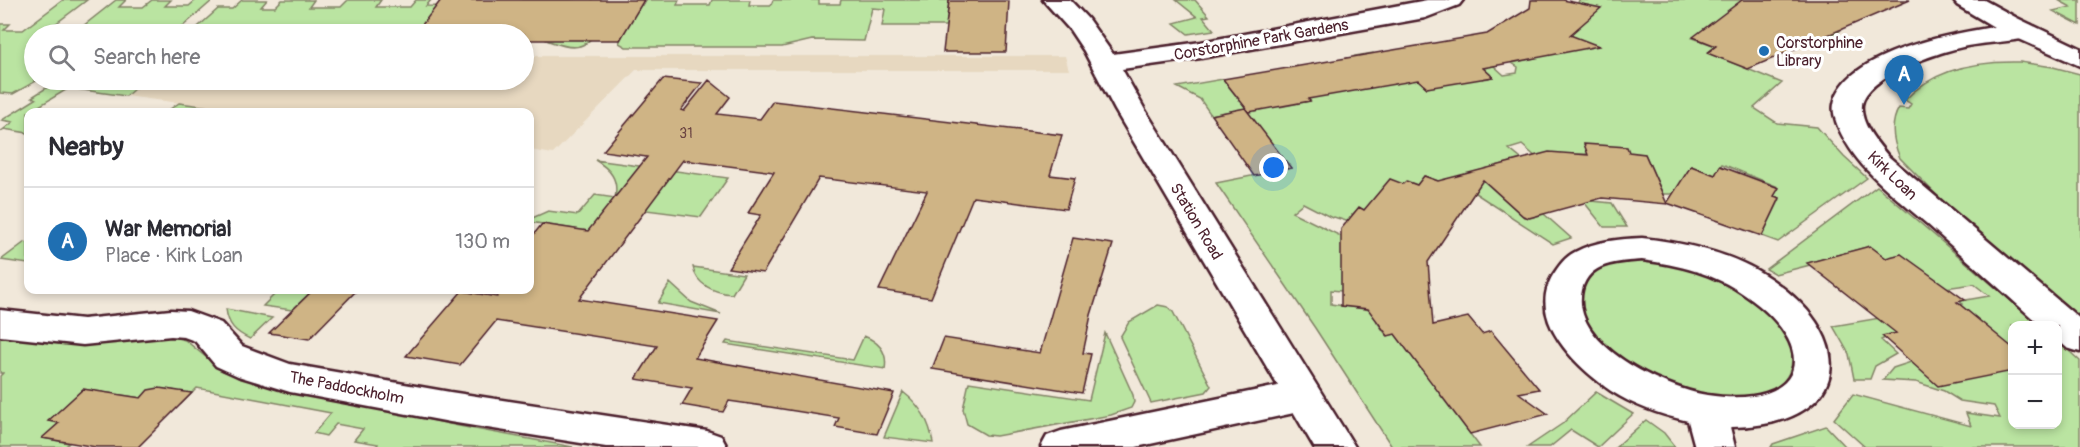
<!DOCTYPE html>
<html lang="en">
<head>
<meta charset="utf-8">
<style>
  :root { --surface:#fff; --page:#f7f7f7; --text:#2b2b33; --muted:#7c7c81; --line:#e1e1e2; --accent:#1f6fb2 }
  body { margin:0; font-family:Pangolin,sans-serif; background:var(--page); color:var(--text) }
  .controls { position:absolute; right:18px; bottom:18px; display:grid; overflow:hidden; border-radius:12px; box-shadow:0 3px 9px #0003 }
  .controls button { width:54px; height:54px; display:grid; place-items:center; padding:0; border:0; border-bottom:2px solid var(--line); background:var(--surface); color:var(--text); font:30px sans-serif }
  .you { position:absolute; left:1274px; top:168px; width:21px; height:21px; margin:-15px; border:4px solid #fff; border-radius:50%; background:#1a73e8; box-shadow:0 0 0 9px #1a73e833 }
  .badge { display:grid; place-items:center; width:39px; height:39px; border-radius:50%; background:var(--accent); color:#fff; font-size:20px; font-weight:700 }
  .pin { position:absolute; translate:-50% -50px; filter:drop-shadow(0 2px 3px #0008) }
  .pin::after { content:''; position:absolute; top:32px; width:21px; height:18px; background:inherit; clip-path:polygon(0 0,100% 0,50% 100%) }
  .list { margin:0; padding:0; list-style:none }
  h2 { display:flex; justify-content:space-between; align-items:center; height:78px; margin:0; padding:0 24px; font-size:26px }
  h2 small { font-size:20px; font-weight:400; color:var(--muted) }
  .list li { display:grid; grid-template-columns:39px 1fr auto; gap:18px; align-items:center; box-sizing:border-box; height:108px; padding:0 24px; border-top:2px solid var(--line) }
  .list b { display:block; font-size:22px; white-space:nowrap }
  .list p { margin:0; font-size:20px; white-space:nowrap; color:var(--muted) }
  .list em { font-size:20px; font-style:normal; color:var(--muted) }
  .icon { flex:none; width:33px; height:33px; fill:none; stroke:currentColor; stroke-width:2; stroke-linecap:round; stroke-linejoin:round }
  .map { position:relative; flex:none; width:2080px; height:447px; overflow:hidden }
  .search { position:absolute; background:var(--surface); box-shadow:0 3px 9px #0003; left:24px; top:24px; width:510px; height:66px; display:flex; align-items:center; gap:15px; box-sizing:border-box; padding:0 21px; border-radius:33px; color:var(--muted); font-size:22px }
  .panel { position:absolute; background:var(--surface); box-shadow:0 3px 9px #0003; left:24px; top:108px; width:510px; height:186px; border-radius:12px }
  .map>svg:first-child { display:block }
</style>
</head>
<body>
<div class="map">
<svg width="2080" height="447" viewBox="0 0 2080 447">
  <rect width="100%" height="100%" fill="#f1e8da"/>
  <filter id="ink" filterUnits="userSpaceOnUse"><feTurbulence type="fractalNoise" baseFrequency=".0167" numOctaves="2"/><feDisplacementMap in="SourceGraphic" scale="12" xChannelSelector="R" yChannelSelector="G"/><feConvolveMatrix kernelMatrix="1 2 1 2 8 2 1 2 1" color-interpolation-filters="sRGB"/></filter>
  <g filter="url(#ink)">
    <path fill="#e7d8c0" d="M 524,56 L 1065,56 L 1069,70 L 636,70 L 553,154 L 530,150 L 530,112 L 248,112 L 126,96 L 144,80 L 524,80 Z"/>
    <path fill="#bae4a1" stroke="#828266" stroke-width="1.5" d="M 63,0 L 87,0 L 54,25 L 65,26 L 54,34 L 34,34 L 34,49 L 26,56 L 34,57 L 34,80 L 38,80 L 13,94 L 0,93 L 0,24 L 10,24 L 4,30 L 23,30 Z
      M 116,0 L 126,0 L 119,7 L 143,7 L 152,0 L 171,0 L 165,6 L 189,6 L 196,0 L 213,0 L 174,34 L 73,34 Z
      M 242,0 L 267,0 L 261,7 L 275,7 L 282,0 L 314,0 L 309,7 L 341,7 L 348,0 L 381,0 L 376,7 L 410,7 L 416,0 L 431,0 L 426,6 L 486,7 L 524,0 L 570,0 L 609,5 L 643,5 L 646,0 L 679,0 L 677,5 L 710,5 L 712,0 L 750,0 L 749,5 L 771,5 L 773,0 L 819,0 L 819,4 L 840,4 L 841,0 L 949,0 L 946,26 L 882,26 L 885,9 L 872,8 L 864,41 L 812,40 L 782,47 L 626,47 L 619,43 L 627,27 L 601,27 C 584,52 573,50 546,40 L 555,27 L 513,28 L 508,34 L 453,34 L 458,28 L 420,28 L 415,34 L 190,34 L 218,9 L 232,9 Z
      M 1176,0 L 1195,0 L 1209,16 L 1203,17 L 1214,30 L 1188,34 L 1174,23 L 1197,17 Z
      M 1579,0 L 1780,0 L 1844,27 L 1820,49 L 1747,22 L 1693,38 L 1716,46 L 1708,53 L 1782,83 L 1754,108 L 1777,123 L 1817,127 L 1844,157 L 1867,178 L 1778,242 L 1762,236 L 1780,199 L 1774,196 L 1778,187 L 1722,164 L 1715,175 L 1691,166 L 1677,194 L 1663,194 L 1645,154 L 1572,154 L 1592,201 L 1612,203 L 1627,227 L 1604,227 L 1559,171 L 1552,171 L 1522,145 L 1509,149 L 1521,159 L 1474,172 L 1523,216 L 1530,218 L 1544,214 L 1571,238 L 1553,244 L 1472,191 L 1469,193 L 1425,176 L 1417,185 L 1407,181 L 1364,210 L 1359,208 L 1352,215 L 1374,230 L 1334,217 L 1332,218 L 1303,203 L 1292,212 L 1361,246 L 1341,291 L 1331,290 L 1331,304 L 1404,315 L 1377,322 L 1387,336 L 1395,334 L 1421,369 L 1450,362 L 1439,393 L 1480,447 L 1392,447 L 1315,328 L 1216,183 L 1291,168 L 1247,112 L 1241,109 L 1211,115 L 1200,99 L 1177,87 L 1223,79 L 1240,101 L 1271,96 L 1280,107 L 1310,101 L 1301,90 L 1309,88 L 1291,67 L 1297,66 L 1316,86 L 1383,85 L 1355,56 L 1373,53 L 1397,76 L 1412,74 L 1427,88 L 1475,76 L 1483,79 L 1489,78 L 1490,74 L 1483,68 L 1494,66 L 1504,75 L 1517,73 L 1518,67 L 1512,63 L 1535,58 L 1581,40 L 1570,35 L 1590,6 L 1578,3 Z
      M 2058,0 L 2080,0 L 2080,25 L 2053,11 L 2071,7 Z
      M 2020,62 L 2053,67 L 2080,74 L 2080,320 L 1975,234 L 1900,158 C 1893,142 1890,123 1899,108 L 1908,109 L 1911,104 L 1905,100 C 1934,68 1979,61 2020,62 Z
      M 41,80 L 144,80 L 126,96 L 69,88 L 34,109 L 53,112 L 28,112 L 28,133 L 4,129 L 0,132 L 13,122 L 2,120 L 36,99 L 32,97 L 56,82 Z
      M 179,103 L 248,112 L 166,112 Z
      M 595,160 L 728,178 L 701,217 L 646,210 L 650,203 L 588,231 L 530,222 L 530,219 L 548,211 L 578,215 L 595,195 L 615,198 C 619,179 610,169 595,160 Z
      M 1877,186 L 2039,325 L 2012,326 L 2012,369 L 1976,318 L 1883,336 L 1885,338 L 1881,340 L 1896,354 L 1875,366 L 1870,379 L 1854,379 L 1849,354 L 1833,326 L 1962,304 L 1960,301 L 1989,296 L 1974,284 L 1945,288 L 1901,254 L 1886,258 L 1870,246 L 1808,263 L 1810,265 L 1775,274 L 1766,269 Z
      M 25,242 L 28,243 L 28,264 L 1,260 Z
      M 1642,259 C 1681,262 1720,274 1753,297 C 1759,301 1764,308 1769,313 C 1813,359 1791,399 1729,399 C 1711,399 1679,394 1663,386 C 1646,379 1615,359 1601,347 C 1595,342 1590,332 1586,324 C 1580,315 1580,310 1581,299 C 1581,295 1580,289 1582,285 C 1590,264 1623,261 1642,259 Z
      M 693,267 L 744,274 L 732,294 C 715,293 696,285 693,267 Z
      M 670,283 L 691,302 L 721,314 L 658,303 Z
      M 279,290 L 313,290 L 292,310 L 263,306 Z
      M 1158,305 L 1168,307 L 1173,312 L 1211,386 L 1206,392 L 1151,403 L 1120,337 L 1129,322 Z
      M 226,309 L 272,318 L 250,339 C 235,332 228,325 226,309 Z
      M 161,333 L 185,340 L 223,371 L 275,386 L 459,426 L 573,447 L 376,447 L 378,444 L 354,440 L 363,429 L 336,424 L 326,436 L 314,433 L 331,413 L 197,388 L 181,404 L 177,391 C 161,388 153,386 141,398 L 83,389 L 49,421 L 59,423 L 43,438 L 69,443 L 65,447 L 0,447 L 0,376 L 3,373 L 0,373 L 0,336 L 70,344 L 98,344 Z
      M 1105,333 L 1133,395 L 1134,402 L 1131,408 L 1111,415 L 996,436 L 986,435 L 967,424 L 963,409 L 969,382 L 1089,400 Z
      M 864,336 C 879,342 888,352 885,369 L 725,344 L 727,341 L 853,360 Z
      M 2058,341 L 2080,361 L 2080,447 L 1865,447 L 1834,419 L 1853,394 L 1971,426 L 1966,413 L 2000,418 L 1994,406 L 1960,401 L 1944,391 L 1916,382 L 1883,380 L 1893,368 L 1911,362 L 2012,371 L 2012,424 L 2058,424 Z
      M 903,392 C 920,405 930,422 933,443 L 884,437 Z
      M 1596,392 L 1633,414 L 1598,447 L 1571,430 L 1550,447 L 1528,447 L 1562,424 Z
      M 1646,420 L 1664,433 L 1675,447 L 1616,447 Z
      M 1826,426 L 1846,447 L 1771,447 L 1773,444 Z"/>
    <path fill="#cfb485" stroke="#4a1f2b" stroke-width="1.5" d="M 441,0 L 644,0 L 620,40 L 524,40 L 524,34 L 415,34 Z
      M 1531,0 L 1563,0 L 1601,8 L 1570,35 L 1599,46 L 1483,68 L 1493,77 L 1427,88 L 1418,80 L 1308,99 L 1310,101 L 1249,112 L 1223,79 L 1487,34 L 1530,8 Z
      M 1742,0 L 1910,0 L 1748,69 L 1707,53 L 1716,46 L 1693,37 Z
      M 949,1 L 1009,1 L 1006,52 L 943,52 Z
      M 663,79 L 702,83 L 681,110 L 684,111 L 709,80 L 730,97 L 717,114 L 760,119 L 773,101 L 1062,135 L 1050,175 L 1075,178 L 1066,209 L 973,197 L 931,298 L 879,290 L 927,191 L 819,178 L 763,273 L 728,268 L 761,215 L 748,213 L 774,172 L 683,160 L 579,299 L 718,321 L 695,358 L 894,393 L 877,434 L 835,427 L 839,418 L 770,407 L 729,401 L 723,412 L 682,405 L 692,388 L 636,379 L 657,346 L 496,321 L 460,365 L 406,356 L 462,291 L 497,297 L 503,290 L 530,290 L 530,239 L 542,224 L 588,231 L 647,157 L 603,151 Z
      M 1245,108 L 1291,168 L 1254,176 L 1211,115 Z
      M 1584,144 L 1627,147 L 1629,152 L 1645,154 L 1667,204 L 1602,198 L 1529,218 L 1523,216 L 1483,180 L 1428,262 L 1433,325 L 1468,317 L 1482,334 L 1491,331 L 1539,389 L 1519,393 L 1548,414 L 1470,434 L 1395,334 L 1388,336 L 1368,309 L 1341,306 L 1341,229 L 1359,207 L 1364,210 L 1390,179 L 1403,184 L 1406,181 L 1417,185 L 1424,176 L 1438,181 L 1549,152 L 1588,155 Z
      M 1691,166 L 1715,175 L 1720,166 L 1779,188 L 1774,196 L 1780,198 L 1762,236 L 1667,203 Z
      M 1073,238 L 1113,244 L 1091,315 L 1083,353 L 1091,354 L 1082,393 L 932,369 L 944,338 L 1040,353 Z
      M 1870,246 L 1886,258 L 1901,254 L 1965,300 L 1957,302 L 2013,348 L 2013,371 L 1938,386 L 1882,336 L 1896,333 L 1807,263 Z
      M 313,290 L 357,290 L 309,339 L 269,333 Z
      M 159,388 L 192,393 L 138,447 L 96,447 L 42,438 L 59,423 L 48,421 L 83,389 L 141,398 L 148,390 Z"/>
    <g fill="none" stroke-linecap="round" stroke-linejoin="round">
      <defs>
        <path id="minor" d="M 1043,0 L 1070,0 L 1088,19 L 1113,54 L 1201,42 L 1427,0 L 1463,0 L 1459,5 L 1425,18 L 1201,58 L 1122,69 L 1145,110 L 1355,447 L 1314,447 L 1294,413 L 1136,447 L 1041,447 L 1047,436 L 1061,431 L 1278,386 L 1115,110 L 1084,51 L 1070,30 Z
          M 2022,23 L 2031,25 L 2035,31 L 2031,37 C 2010,42 1989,42 1967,46 C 1942,51 1866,75 1862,105 C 1860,124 1878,144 1889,157 L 2080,319 L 2080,352 L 2067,348 L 2058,340 L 2058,326 L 2041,326 C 2003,291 1964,257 1926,223 C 1906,206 1886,190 1868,171 C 1855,158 1830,123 1834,104 C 1845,47 1976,29 2022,23 Z
          M 1642,238 C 1686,243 1734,253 1771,279 C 1864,342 1847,427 1730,427 L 1735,447 L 1695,447 L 1688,421 C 1662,415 1634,406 1611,391 C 1577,367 1526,320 1553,275 C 1559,266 1565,257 1575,252 C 1595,241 1620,239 1642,238 ZM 1642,260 C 1679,265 1714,273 1745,295 C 1823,348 1806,410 1707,395 C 1665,388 1569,345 1582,290 C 1589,262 1618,262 1642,260 Z
          M 0,310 L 83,319 L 171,310 L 188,311 L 221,323 L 242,346 L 290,364 L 450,392 L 707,431 L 721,436 L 727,447 L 606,447 L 450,422 L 290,392 L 238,376 L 216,366 L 195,341 L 184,337 L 171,336 L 83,345 L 0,336 Z"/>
        <path id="tertiary" d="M 1953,0 L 1984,0 L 2017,18 L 2080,48 L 2080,66 L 1999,30 L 1957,5 Z"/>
      </defs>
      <use href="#minor" stroke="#4a1f2b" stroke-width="5"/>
      <use href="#tertiary" stroke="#4a1f2b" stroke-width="5"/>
      <use href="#minor" fill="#fff" fill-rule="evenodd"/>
      <use href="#tertiary" fill="#fff" fill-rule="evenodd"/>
    </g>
  </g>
  <circle fill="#1f6fb2" stroke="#fff" stroke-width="2" cx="1764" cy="51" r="6"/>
  <g text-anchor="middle" stroke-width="6" stroke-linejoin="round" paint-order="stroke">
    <g font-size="14" fill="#6b4442">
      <text x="686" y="138">31</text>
    </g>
    <g font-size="16" fill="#4a1f2b" stroke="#fff">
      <text transform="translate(1261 39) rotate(-10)" y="6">Corstorphine Park Gardens</text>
      <text transform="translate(1893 175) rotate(44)" y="6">Kirk Loan</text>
      <text transform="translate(1197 221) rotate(59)" y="6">Station Road</text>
      <text transform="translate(347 387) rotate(11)" y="6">The Paddockholm</text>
    </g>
    <g font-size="16" fill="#4a1f2b" stroke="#fff" text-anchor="start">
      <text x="1776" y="48">Corstorphine<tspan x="1776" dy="18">Library</tspan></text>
    </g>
  </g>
</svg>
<div class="controls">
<button>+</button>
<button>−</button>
</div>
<div class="you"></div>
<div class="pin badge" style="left:1904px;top:105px">A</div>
<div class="search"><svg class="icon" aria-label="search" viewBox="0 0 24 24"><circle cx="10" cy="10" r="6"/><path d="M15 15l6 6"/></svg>Search here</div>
<section class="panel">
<h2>Nearby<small></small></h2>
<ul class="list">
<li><span class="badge">A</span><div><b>War Memorial</b><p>Place · Kirk Loan</p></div><em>130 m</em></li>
</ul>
</section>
</div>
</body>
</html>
